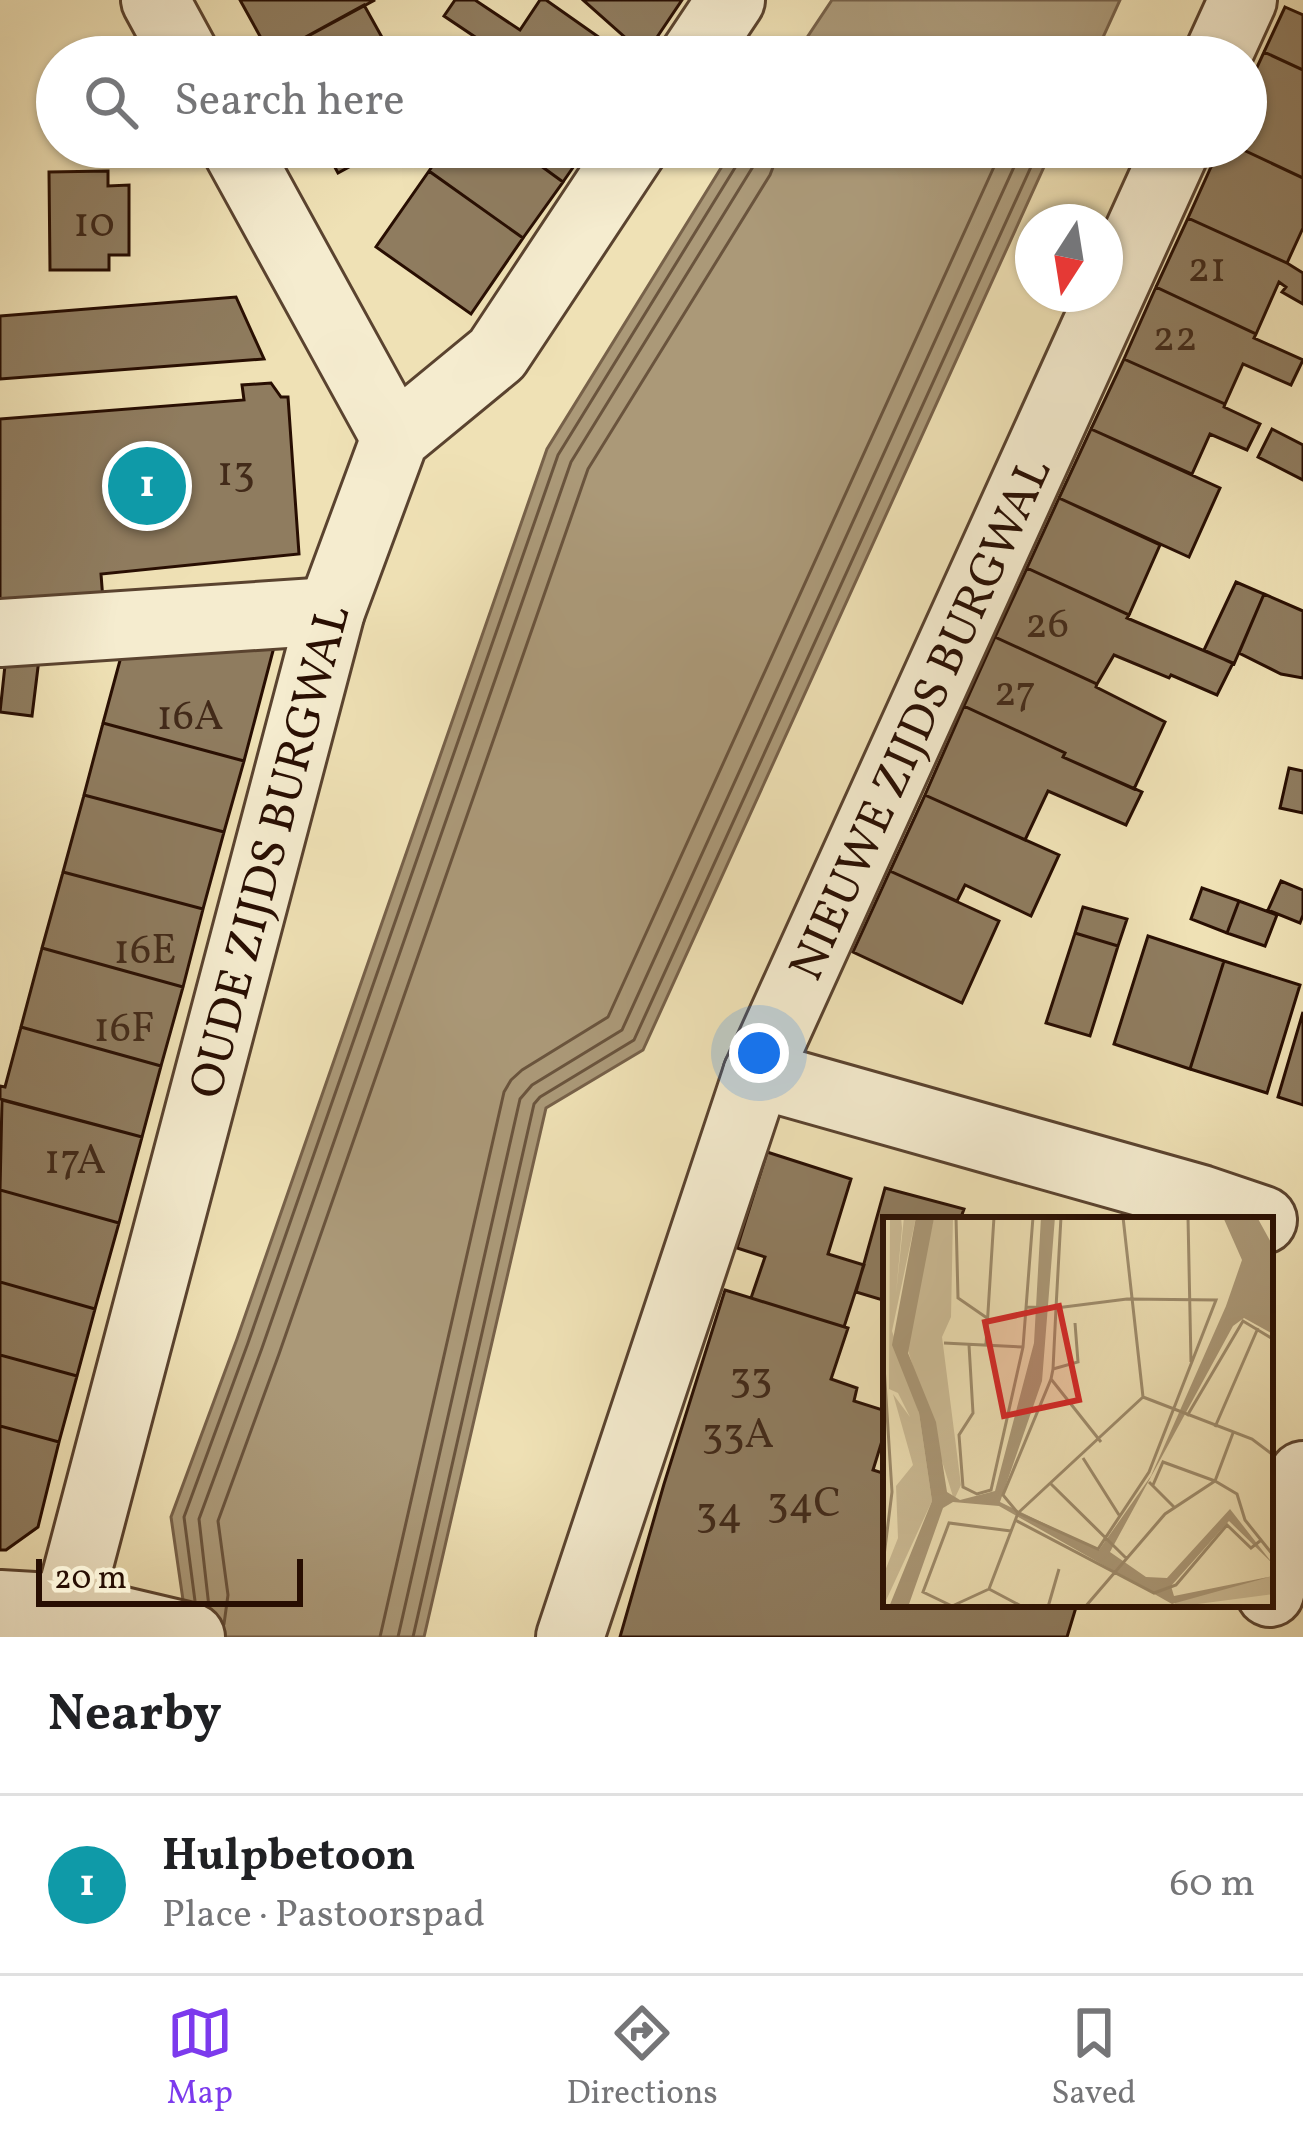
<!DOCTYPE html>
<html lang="en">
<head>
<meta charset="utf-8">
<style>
  :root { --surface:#fff; --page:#f2f2f2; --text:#202124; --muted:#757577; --line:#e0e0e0; --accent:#7c3aed }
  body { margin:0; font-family:Vollkorn,serif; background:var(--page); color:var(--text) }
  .compass { position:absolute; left:1015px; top:204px; width:108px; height:108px; border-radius:50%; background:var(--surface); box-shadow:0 3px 9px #0004; rotate:192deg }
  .scale { position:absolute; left:36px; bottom:30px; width:267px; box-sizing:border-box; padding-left:12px; border:6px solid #280e02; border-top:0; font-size:33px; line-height:42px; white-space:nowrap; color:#280e02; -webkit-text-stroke:9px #f5eccf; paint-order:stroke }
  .you { position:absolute; left:759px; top:1053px; width:42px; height:42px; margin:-30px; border:9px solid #fff; border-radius:50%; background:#1a73e8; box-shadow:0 0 0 18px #1a73e833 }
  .badge { display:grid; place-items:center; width:78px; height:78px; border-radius:50%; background:var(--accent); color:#fff; font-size:39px; font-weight:700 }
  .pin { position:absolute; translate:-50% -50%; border:6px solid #fff; box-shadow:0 3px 12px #0006 }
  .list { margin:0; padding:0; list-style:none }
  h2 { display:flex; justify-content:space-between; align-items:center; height:156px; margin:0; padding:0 48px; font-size:51px }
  h2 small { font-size:39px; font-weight:400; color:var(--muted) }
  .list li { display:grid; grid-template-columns:78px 1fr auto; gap:36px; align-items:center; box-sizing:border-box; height:180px; padding:0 48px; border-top:3px solid var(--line) }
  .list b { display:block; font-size:45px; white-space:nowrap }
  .list p { margin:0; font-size:39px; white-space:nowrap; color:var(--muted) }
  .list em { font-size:39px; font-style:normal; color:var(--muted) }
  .icon { flex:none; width:66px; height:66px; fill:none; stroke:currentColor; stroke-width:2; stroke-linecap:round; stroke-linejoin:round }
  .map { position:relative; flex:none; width:1303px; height:1637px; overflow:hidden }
  .search { position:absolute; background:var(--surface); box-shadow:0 3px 9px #0004; left:36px; right:36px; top:36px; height:132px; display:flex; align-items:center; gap:30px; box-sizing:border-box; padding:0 42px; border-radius:66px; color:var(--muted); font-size:45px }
  .sheet { height:336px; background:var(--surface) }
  nav { display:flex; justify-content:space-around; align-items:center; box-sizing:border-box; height:168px; border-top:3px solid var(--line); background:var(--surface); font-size:33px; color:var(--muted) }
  nav a { display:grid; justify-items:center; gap:6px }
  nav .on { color:var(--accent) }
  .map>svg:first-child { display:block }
</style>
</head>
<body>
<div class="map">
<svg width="1303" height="1637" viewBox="0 0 1303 1637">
  <rect width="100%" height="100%" fill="#efe1b5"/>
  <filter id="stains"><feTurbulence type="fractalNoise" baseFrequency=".00167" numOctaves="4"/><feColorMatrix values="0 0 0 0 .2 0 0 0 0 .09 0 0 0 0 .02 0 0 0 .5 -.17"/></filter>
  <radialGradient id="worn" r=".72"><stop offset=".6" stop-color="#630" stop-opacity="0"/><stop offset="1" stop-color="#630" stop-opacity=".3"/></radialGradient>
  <path fill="#ab9978" stroke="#776149" stroke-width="3" d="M 832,0 L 1120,0 L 1094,57 L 794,57 Z
    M 734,147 L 1053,147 L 643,1050 L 546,1108 L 424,1637 L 175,1637 L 183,1600 L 171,1517 L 237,1339 L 547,449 Z"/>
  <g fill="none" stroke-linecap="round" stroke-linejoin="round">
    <path stroke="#6a543d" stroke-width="3" d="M 195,1601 L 184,1517 L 248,1343 L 558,455 L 741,158 L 743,147
      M 209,1607 L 199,1519 L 262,1348 L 571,462 L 754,165 L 758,147
      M 224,1624 L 228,1595 L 218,1521 L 279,1354 L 588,469 L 770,175 L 775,162 L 777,147
      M 380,1637 L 504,1092 L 511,1080 L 522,1070 L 608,1017 L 1003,147
      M 398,1637 L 520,1099 L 532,1085 L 622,1030 L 1023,147
      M 413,1637 L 534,1104 L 540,1097 L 634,1040 L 1040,147"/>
  </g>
  <path fill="#8f7c5f" stroke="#280e02" stroke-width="3" d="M 240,0 L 375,0 L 271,56 Z
    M 455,0 L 475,0 L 520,30 L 540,0 L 546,0 L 627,57 L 505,57 L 444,16 Z
    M 583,0 L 682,0 L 645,55 Z
    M 364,5 L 393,57 L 271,56 Z
    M 1285,7 L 1303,15 L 1303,70 L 1264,52 Z
    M 1264,52 L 1303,70 L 1303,178 L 1237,147 L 1246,147 L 1246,91 Z
    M 379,147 L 382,149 L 338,173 L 324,147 Z
    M 445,147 L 515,147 L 563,182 L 523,238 L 429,171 Z
    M 515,147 L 587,147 L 563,182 Z
    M 1220,147 L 1237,147 L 1303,178 L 1303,228 L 1287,263 L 1188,218 Z
    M 108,171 L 108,186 L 129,185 L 129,255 L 109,255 L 109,270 L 50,270 L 49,172 Z
    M 429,171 L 523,238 L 471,314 L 376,247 Z
    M 1188,218 L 1287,263 L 1303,273 L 1303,304 L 1282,292 L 1286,287 L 1279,282 L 1256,334 L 1156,287 Z
    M 1156,287 L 1256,334 L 1254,338 L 1303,360 L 1291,385 L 1243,364 L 1225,404 L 1124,359 Z
    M 236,297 L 264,359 L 0,379 L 0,316 Z
    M 1124,359 L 1225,404 L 1224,407 L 1260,424 L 1247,450 L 1210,434 L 1192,474 L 1091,429 Z
    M 271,383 L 281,397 L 288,397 L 299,554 L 101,574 L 103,600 L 0,604 L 0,419 L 244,400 L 242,385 Z
    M 1091,429 L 1220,488 L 1189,557 L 1059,498 Z
    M 1272,429 L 1303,445 L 1303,480 L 1258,457 Z
    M 1059,498 L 1160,545 L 1129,615 L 1027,568 Z
    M 1027,568 L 1129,615 L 1127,618 L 1233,663 L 1217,695 L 1171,675 L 1169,678 L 1114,655 L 1097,684 L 995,637 Z
    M 1236,582 L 1264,594 L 1234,664 L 1204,650 Z
    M 1264,594 L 1303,611 L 1303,678 L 1281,674 L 1239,653 Z
    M 995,637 L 1097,684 L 1096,687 L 1165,722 L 1134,789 L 1063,757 L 1065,753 L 964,706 Z
    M 274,647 L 244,761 L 103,723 L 122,653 Z
    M 6,656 L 39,659 L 32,716 L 0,712 Z
    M 964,706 L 1065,753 L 1063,757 L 1142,792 L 1126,825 L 1048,791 L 1025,840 L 925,795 Z
    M 103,723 L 244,761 L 224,832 L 84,795 Z
    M 1289,768 L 1303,771 L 1303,813 L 1280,808 Z
    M 84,795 L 224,832 L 203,909 L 63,872 Z
    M 925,795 L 1059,855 L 1031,916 L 965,885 L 957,901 L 890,871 Z
    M 890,871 L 999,921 L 962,1003 L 853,952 Z
    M 63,872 L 203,909 L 183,987 L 42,948 Z
    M 1281,881 L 1303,890 L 1303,915 L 1300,923 L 1268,910 Z
    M 1202,888 L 1239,901 L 1227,933 L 1191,919 Z
    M 1239,901 L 1277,915 L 1265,946 L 1227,933 Z
    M 1083,907 L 1127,919 L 1118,946 L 1075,933 Z
    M 1075,933 L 1118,946 L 1090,1036 L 1046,1023 Z
    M 1148,936 L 1224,961 L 1190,1069 L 1114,1044 Z
    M 42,948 L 183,987 L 161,1066 L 21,1027 Z
    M 1224,961 L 1300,985 L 1267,1093 L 1190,1069 Z
    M 1303,1012 L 1303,1105 L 1278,1097 Z
    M 21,1027 L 161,1066 L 142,1137 L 0,1099 L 0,1086 L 5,1087 Z
    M 2,1100 L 142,1137 L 119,1223 L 0,1190 Z
    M 767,1152 L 851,1179 L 828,1254 L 864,1265 L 844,1327 L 751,1298 L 765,1257 L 737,1248 Z
    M 885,1188 L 964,1209 L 960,1220 L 886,1220 L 886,1301 L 856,1292 Z
    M 0,1190 L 119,1223 L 95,1309 L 0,1282 Z
    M 0,1282 L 95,1309 L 77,1376 L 0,1355 Z
    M 725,1290 L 848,1328 L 831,1379 L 857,1388 L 854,1401 L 886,1411 L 886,1428 L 873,1470 L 886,1474 L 886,1604 L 1077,1604 L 1067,1637 L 620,1637 L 664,1484 Z
    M 0,1355 L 77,1376 L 59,1442 L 0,1426 Z
    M 0,1426 L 59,1442 L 38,1527 L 6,1550 L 0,1550 Z"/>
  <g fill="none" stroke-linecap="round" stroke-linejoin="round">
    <defs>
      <g id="minor">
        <path d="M 155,0 L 186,57"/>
        <path d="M 693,57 L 731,0"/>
        <path d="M 1217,57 L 1243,0"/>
        <path d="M 235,147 L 395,438"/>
        <path d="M 0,633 L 331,611"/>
        <path d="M 757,1074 L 1201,1199 L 1263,1220"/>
        <path d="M 1270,1593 L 1303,1475"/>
        <path d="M 0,1604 L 68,1608 L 191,1637"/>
        <path id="s1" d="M 60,1637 L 331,611 L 395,438 L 497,354 L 634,147"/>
        <path id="s2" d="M 570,1637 L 757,1074 L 1177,147"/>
      </g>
    </defs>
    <use href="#minor" stroke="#5a432f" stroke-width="72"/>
    <use href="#minor" stroke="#f5eccf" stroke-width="66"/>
  </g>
  <g text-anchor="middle" stroke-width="12" stroke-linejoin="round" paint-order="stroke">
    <g font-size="42" fill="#422a19">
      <text x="94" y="236">10</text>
      <text x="1207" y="281">21</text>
      <text x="1175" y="350">22</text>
      <text x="236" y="485">13</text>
      <text x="1047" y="637">26</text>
      <text x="1015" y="705">27</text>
      <text x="190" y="729">16A</text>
      <text x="145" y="963">16E</text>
      <text x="124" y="1041">16F</text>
      <text x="75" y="1173">17A</text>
      <text x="751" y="1391">33</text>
      <text x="738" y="1447">33A</text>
      <text x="804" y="1516">34C</text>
      <text x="719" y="1526">34</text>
    </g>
    <g font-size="48" fill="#280e02" stroke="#f5eccf">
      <text dy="17" stroke="none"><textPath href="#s2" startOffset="984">NIEUWE ZIJDS BURGWAL</textPath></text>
      <text dy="17" stroke="none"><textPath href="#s1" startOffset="813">OUDE ZIJDS BURGWAL</textPath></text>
    </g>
  </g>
  <g transform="translate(883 1217)">
    <rect width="390" height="390" fill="#efe1b5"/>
    <path d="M 7,0 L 18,0 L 19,11 L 13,77 L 21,0 L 33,0 L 9,114 L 36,196 L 49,284 L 0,390 L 0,359 L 15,321 L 13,269 L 30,248 L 10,177 L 27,200 L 15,176 L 6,172 ZM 51,0 L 70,0 L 68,100 L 59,120 L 78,268 L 71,283 L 23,127 ZM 390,359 L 390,377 L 292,390 L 292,382 Z" fill="#cdbd97"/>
    <path d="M 33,0 L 51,1 L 25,136 L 53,205 L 64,275 L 77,283 L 112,274 L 151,126 L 158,0 L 172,0 L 159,164 L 117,285 L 216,333 L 268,259 L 343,89 L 359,43 L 340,0 L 374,0 L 390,29 L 390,117 L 361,101 L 350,109 L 227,335 L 263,360 L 284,361 L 347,292 L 390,347 L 346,304 L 288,369 L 291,379 L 390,359 L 289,387 L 116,289 L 70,285 L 60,291 L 25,390 L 6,390 L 49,284 L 36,196 L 9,128 Z" fill="#ab9978"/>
    <path fill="none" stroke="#9f8d6d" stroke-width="3" d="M 73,0 L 75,81 L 104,101M 240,0 L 260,180M 305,0 L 308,145M 144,90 L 173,91 L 244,82 L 333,83 L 266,255 L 215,332 L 135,296 L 120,278 L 168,162 L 170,152 L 173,91 L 178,0M 61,126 L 140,130M 103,127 L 111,0M 86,128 L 90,196 L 76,218 L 80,270 L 94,277 L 108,273 L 140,130 L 150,0M 0,133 L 9,275 L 0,347M 170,152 L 195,145 L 192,106M 168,162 L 218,225M 260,180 L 369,222 L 390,238M 304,199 L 360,104 L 390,122M 332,210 L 375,111M 200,241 L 236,298M 266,265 L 292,291M 167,266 L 243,341M 270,268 L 280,245 L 332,264 L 350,216M 132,303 L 271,376 L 293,368 L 344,308 L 368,331 L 377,324M 106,372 L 140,390M 69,389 L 40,375 L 66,306 L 128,314M 67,390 L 106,372 L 135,296 L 260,180M 165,390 L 176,352M 202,390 L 282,297 L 332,264 L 354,277 L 362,303 L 390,338"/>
    <path fill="#d62828" fill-opacity="0.15" stroke="#d62828" stroke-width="6" d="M 176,89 L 196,183 L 121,199 L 102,105 Z"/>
    <rect width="390" height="390" fill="none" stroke="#280e02" stroke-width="6"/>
  </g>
  <rect width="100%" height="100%" filter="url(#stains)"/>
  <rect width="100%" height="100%" fill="url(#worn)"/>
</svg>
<svg class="compass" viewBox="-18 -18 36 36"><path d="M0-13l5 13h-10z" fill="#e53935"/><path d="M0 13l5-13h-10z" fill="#757577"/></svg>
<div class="scale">20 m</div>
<div class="you"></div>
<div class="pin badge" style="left:147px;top:486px;background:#0f9aa8">1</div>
<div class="search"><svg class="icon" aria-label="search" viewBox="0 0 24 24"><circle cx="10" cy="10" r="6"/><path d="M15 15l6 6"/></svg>Search here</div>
</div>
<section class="sheet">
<h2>Nearby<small></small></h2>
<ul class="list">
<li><span class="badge" style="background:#0f9aa8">1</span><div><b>Hulpbetoon</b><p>Place · Pastoorspad</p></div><em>60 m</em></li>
</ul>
</section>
<nav>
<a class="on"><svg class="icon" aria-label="map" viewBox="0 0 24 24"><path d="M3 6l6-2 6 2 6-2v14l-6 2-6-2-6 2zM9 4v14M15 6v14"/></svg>Map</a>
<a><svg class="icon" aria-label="directions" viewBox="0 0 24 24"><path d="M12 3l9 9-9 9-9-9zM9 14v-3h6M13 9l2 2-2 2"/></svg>Directions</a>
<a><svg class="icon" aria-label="saved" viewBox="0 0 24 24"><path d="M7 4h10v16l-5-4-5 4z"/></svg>Saved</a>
</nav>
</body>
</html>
